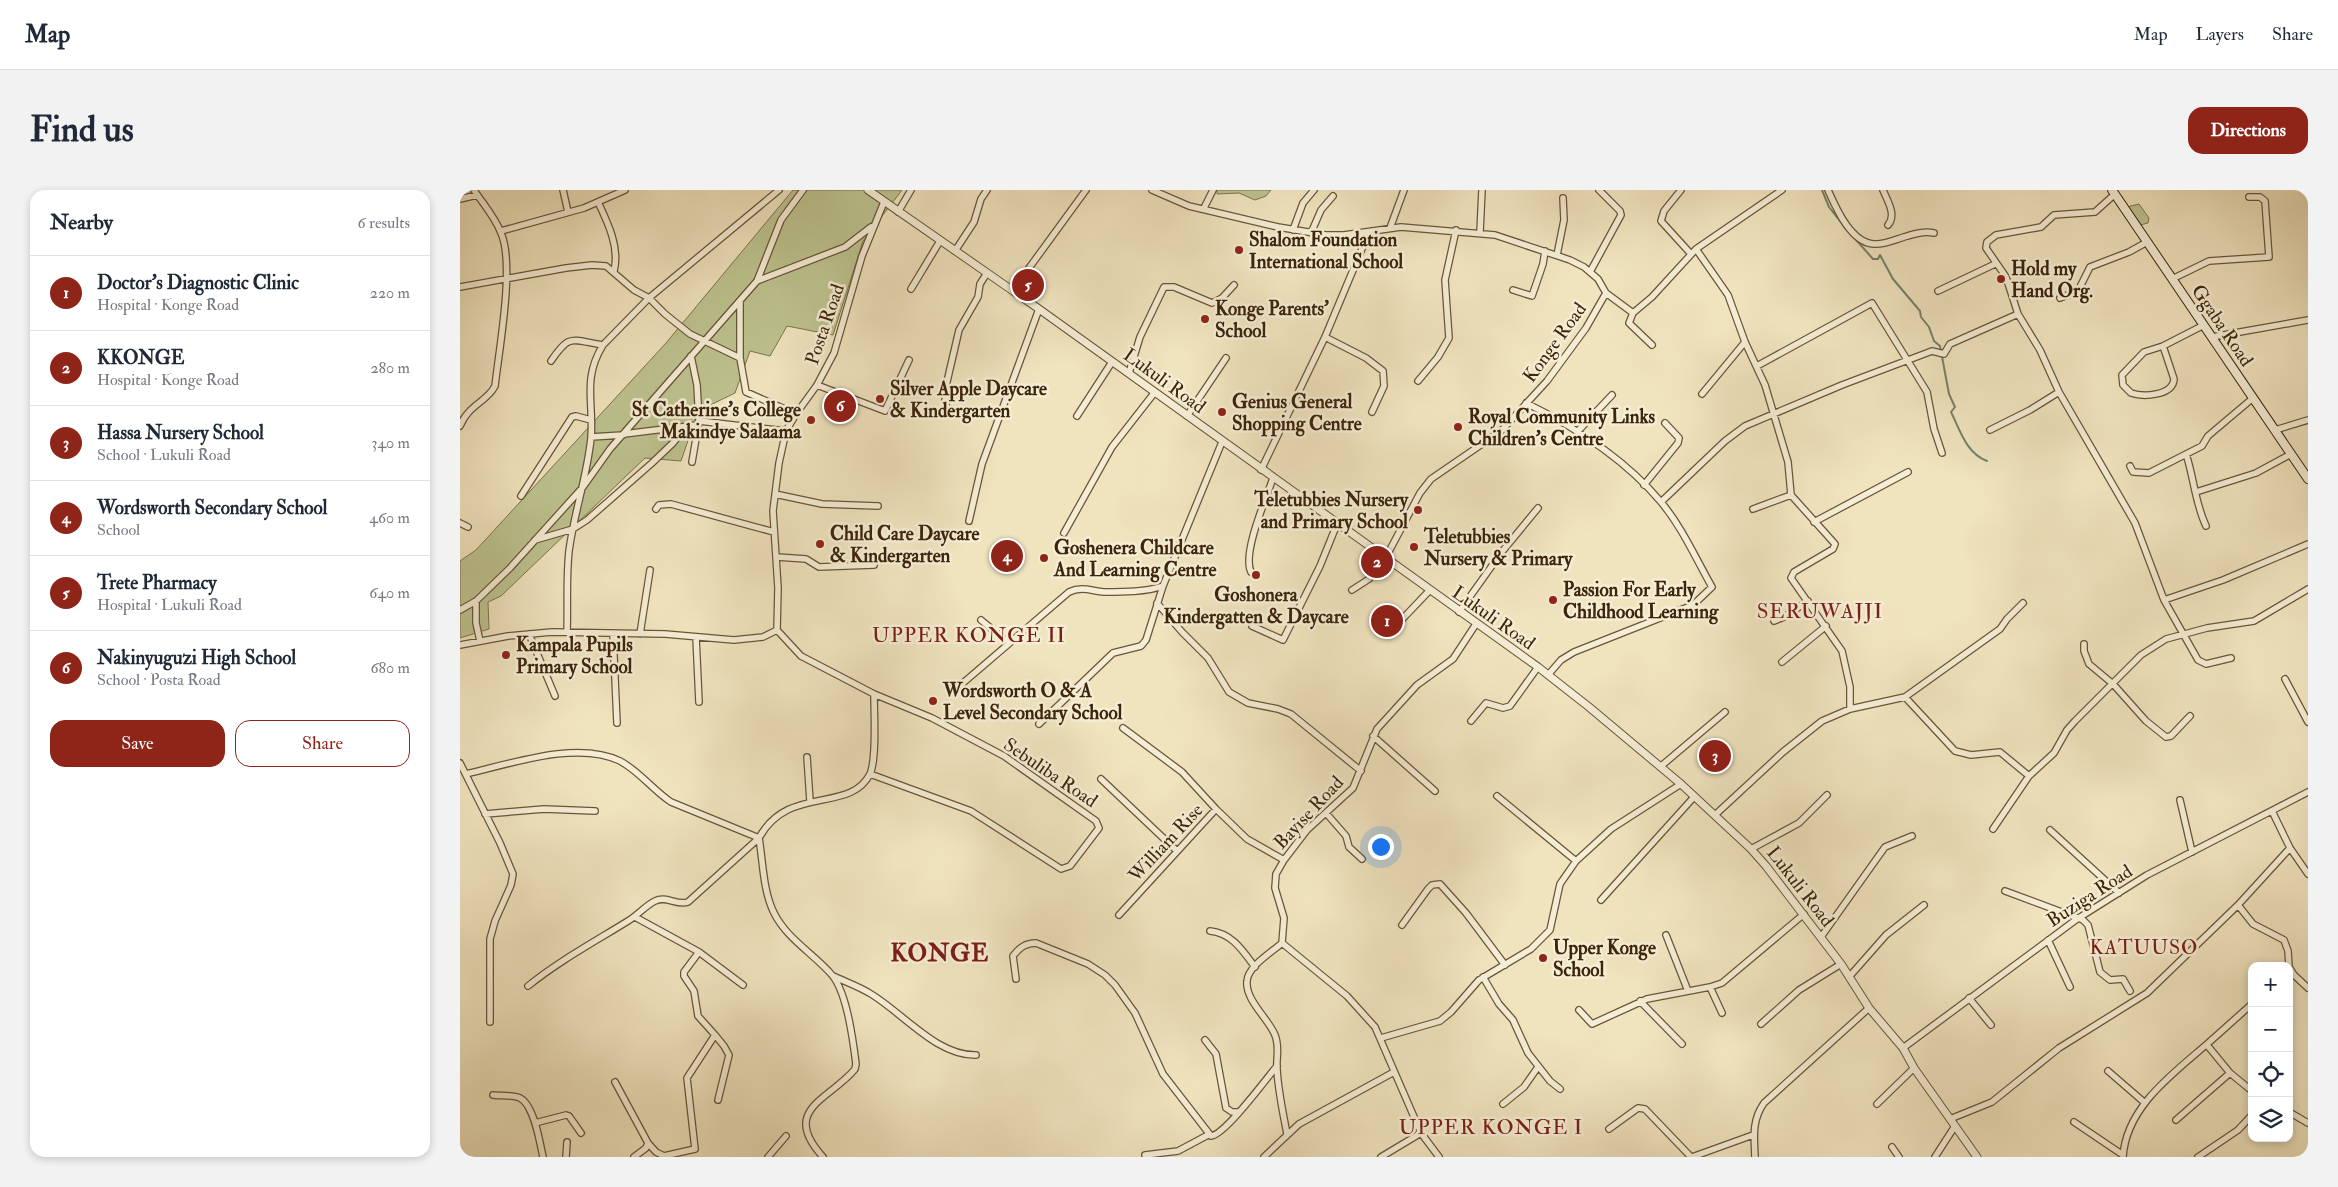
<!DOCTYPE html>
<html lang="en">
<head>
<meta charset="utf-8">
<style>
  :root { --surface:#fff; --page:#f2f2f3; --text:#1f2937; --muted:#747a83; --line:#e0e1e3; --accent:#8f2418 }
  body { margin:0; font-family:"IM FELL Double Pica",serif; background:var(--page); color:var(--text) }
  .controls { position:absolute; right:15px; bottom:15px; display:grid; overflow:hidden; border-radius:10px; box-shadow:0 2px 8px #0003 }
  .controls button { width:45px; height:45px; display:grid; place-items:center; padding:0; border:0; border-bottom:1px solid var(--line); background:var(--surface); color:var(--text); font:25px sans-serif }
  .you { position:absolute; left:920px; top:656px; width:18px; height:18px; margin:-12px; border:4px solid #fff; border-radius:50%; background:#1a73e8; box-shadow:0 0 0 8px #1a73e833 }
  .badge { display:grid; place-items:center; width:32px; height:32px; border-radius:50%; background:var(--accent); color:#fff; font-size:16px; font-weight:700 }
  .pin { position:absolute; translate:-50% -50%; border:2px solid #fff; box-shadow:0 1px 5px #0006 }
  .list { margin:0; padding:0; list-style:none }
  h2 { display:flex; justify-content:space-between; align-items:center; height:65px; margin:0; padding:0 20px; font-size:21px }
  h2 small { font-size:16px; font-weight:400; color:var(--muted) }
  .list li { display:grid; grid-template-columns:32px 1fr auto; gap:15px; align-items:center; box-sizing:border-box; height:75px; padding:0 20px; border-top:1px solid var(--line) }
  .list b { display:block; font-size:19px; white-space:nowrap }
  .list p { margin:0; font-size:16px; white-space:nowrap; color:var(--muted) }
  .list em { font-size:16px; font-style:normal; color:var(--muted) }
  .actions { display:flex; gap:10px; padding:15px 20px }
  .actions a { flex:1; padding:11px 0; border:1px solid var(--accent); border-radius:15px; text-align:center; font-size:18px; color:var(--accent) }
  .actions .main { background:var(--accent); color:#fff }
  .icon { flex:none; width:28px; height:28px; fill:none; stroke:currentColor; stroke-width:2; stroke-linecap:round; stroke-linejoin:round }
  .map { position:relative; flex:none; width:1848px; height:967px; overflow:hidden; border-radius:15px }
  header { display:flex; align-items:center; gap:30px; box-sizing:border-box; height:70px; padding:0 25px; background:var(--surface); border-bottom:1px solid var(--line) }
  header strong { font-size:24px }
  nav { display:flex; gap:28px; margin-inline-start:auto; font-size:18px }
  .intro { display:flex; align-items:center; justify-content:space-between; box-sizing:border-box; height:120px; padding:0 30px }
  h1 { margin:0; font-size:35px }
  .button { padding:12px 22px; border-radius:15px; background:var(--accent); color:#fff; font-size:18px; font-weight:700 }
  main { display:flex; gap:30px; padding:0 30px }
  aside { flex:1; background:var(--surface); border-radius:15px; box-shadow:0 2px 8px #0003 }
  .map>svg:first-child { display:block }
</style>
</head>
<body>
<header>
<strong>Map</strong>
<nav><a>Map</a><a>Layers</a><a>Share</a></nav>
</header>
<div class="intro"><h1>Find us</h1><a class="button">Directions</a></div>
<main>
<aside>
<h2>Nearby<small>6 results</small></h2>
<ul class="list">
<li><span class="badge">1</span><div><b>Doctor's Diagnostic Clinic</b><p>Hospital · Konge Road</p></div><em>220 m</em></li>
<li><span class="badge">2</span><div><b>KKONGE</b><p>Hospital · Konge Road</p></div><em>280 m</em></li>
<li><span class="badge">3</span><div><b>Hassa Nursery School</b><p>School · Lukuli Road</p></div><em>340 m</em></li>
<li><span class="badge">4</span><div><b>Wordsworth Secondary School</b><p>School</p></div><em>460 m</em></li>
<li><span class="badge">5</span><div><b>Trete Pharmacy</b><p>Hospital · Lukuli Road</p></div><em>640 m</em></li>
<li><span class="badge">6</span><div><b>Nakinyuguzi High School</b><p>School · Posta Road</p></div><em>680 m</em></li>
</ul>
<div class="actions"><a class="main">Save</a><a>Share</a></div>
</aside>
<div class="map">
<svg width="1848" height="967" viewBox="0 0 1848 967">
  <rect width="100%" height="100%" fill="#f0e4bf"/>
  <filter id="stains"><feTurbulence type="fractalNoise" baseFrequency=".004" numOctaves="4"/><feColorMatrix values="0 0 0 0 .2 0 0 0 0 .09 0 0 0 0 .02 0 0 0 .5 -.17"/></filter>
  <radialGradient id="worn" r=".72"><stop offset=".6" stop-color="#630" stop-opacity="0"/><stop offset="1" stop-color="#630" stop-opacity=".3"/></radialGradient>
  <path fill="#bdc390" stroke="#7c744d" d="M 333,0 L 442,0 L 403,51 L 373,145 L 327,136 L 310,166 L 290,161 L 275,203 L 238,221 L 221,271 L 185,268 L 41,406 L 28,412 L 29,439 L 0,448 L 0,371 L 16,360 L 206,153 Z
    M 757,0 L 811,0 L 806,6 L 795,10 L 779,3 L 757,4 Z
    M 1679,14 L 1689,28 L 1688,33 L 1680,35 L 1667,17 Z"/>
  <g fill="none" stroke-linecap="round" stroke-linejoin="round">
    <path stroke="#75816b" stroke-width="2" d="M 1362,0 L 1369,17 L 1387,40
      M 1390,43 L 1413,69 L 1418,69 L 1420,65 L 1433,89 L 1460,121 L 1461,127 L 1469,137 L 1474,151 L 1480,156 L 1489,204 L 1495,217 L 1491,222 C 1500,240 1506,263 1527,271"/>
    <defs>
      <path id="minor" d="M 103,0 L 108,22
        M 692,0 L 729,16 L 818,37 L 866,45 L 884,45 L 941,37 L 1035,45 L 1110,70 L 1124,77 L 1138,89 L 1146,103 L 1173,123
        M 1221,0 L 1204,21 L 1201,31 L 1231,64
        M 1368,0 C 1376,18 1391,53 1414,54 C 1423,55 1434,50 1444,47 C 1454,44 1463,41 1474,43
        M 1423,0 C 1427,10 1437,25 1428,35
        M 1655,4 L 1635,22 L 1594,25 L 1581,37 L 1536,45 L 1527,52 L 1526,58 L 1546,87 L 1558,124 L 1580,160 L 1599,202 L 1675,333 L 1704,410 L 1738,470 L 1746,474 L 1771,468
        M 0,9 L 17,5
        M 138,12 C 148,33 160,58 154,81
        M 744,18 L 753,0
        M 438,22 L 451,0
        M 930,38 L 944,0
        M 833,40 L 843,13 L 854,0
        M 41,41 L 124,18 L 165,0
        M 1020,42 L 1022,0
        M 851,43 L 861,20 L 873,6
        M 1236,59 L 1268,105 L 1285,152 L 1305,195 L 1328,272 L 1331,305 L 1375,354 L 1373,359 L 1334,382 L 1331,388 L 1382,461 L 1390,497 L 1390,519
        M 495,61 L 514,32 L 521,9 L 527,0
        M 1097,65 L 1104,30 L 1103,8
        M 1130,82 L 1161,25 L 1160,21 L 1139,0
        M 1712,89 L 1749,71 L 1809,67 L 1805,11 L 1800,7 L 1789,7
        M 297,91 L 385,57 L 411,37
        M 0,97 L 106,78 L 132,75 L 146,76 L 174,100 L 189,108 L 205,124 L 230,144 L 280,168 L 286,202 L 336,224
        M 451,99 L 480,51
        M 553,100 L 626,0
        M 1053,100 L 1072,106 L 1083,74 L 1085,61
        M 1478,101 L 1535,74
        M 1600,108 L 1618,101 L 1630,77 L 1669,62 L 1687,52
        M 865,147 L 906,168 L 923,181 L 924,196 L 912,222
        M 1752,147 L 1848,130
        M 1192,155 L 1169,133 L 1173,123 L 1192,107 L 1236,59 L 1322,0
        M 1703,156 L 1714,189 C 1713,206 1683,207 1671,203 L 1663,195 L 1662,185 L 1684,162 L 1703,156 L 1744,135
        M 231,166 L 237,195 L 239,231
        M 280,168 L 280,111
        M 91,171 C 110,143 111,150 143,155
        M 1297,176 L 1412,113 L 1467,202 L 1474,239 L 1482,263
        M 669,183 L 680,147 L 704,97 L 714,97 L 752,113 L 762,108 L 774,95
        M 958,191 L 978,167 L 989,148 L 985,90 L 996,40
        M 357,195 L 425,221 L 449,170
        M 1242,204 L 1285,152
        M 1066,213 C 1115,237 1165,269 1201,312 C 1222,337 1236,369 1252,397 L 1233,415 L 1114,462 L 1101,470 L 1088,485
        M 488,221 L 485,212 L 486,196 L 499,140 L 518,107 L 520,94 L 527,83
        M 617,226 L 652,172
        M 727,226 L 766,168
        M 0,236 C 9,214 27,212 35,196 C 39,159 55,75 41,43 C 35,27 23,14 14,0
        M 1530,240 L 1570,220 L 1599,202
        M 1815,240 L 1848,230
        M 1118,241 L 1152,205
        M 164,244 L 237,235
        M 131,247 L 163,245
        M 1726,264 C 1734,288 1735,313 1746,336
        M 232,272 L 239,231 L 326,241
        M 1670,276 L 1673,282 L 1689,283 L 1742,256 L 1748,246 L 1793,208
        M 801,280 L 865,147 L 909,42
        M 1184,295 L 1218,253 L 1219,248 L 1205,233
        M 1736,302 L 1796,283 L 1831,264
        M 315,304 L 362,314 L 418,316
        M 61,306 L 112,227 L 116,226 L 131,230
        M 1201,312 L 1265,251 L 1285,236 L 1382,195 L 1472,161 L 1484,164 L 1490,154 L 1558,124
        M 196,319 L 199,315 L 211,314 L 314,342
        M 1293,319 L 1331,305
        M 509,331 L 522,274 L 579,119
        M 1354,332 L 1448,282
        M 0,333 L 8,337
        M 604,343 L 652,257 L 695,202
        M 75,350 L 113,339 L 127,330 L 192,273 L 213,253 L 226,236
        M 317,367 L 346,369 L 359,377 L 414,375
        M 791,382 C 782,363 806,309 813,288
        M 892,400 L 909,389 L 925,369 L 960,303 L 971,289 L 1041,241 L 1087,191 L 1126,138 L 1146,103
        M 1704,410 L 1763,390 L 1848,354
        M 16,411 L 16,433 L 20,451
        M 697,413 L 722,442 L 748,468 L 769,502 L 788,513 L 818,519 L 831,524 L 901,581
        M 0,420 L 16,411 L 50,378 L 123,297 L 150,259 L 297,91 L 321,30 L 343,0
        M 999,422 L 1041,363 L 1078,318
        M 521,430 L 549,453
        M 1314,431 L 1324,427 L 1348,411
        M 792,436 L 823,450 L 860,376 L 877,334
        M 317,440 L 341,466 L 414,504 C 414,522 417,569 410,584 C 390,624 328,594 299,648 C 303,672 303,701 314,723 C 327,749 354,764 372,785 C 387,803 393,850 396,874 L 395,879 C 371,909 319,919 363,967
        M 317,440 L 318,398 L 313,321 L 319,273 L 326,241 L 336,224 L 357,195 L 374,163 L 402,66 L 424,12
        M 107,442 C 108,415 106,388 109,361 C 114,323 127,287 131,248 C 134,212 122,189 143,155 L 189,108 L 319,0
        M 930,442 L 969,401
        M 69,444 L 95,506
        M 153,444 L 157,533
        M 180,444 L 190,380
        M 236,447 L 239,512
        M 1624,454 L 1624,461 L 1629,474 L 1653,494 L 1686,531 L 1706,547 L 1711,546 L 1730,526
        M 0,455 L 48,446 L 92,442 L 205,444 L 274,450 L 303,447 L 317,440
        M 1322,472 L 1366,436
        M 1825,489 L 1848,532
        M 496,499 L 609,402 C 622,396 631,401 644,402 C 663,402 686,402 703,396
        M 1445,507 L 1495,561 L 1511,565 L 1540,562 L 1569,586
        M 1011,531 L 1026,513 L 1043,518 L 1050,516 L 1078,477
        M 579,534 L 653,463 L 681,456 L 686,450 L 703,396 L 762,252
        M 663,538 L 722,582 L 756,619
        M 913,546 L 975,601
        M 347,567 L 350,611
        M 0,573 L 40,653 L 53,684 L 51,695 L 35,731 L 30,749 L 30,832
        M 1200,577 L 1265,522
        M 6,584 C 50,574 117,550 160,571 C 179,581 193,600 211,612 L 299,648 L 228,712 C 217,716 206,705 195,711 C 185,716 178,725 168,731 C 134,752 99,771 68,796
        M 410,584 L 511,621 L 601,679 L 610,676 L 639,638 L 636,631 L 544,566 L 472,528 L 414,504
        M 641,589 L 717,661
        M 1037,606 L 1116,671
        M 1720,610 L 1732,662
        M 1812,621 L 1830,658 L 1848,684
        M 866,623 L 886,646 L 889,657 L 902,669
        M 25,624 L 84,619 L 135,621
        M 1255,625 L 1323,562 L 1362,531 L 1390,519 L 1445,507 L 1540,439 L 1547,429 L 1563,413
        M 1533,639 L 1569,586 L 1594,563 L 1607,540 L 1615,531 L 1681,465 L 1706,449 L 1747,438 L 1794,431 L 1848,399
        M 1590,640 L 1659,703
        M 1291,659 L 1339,633 L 1367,605
        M 1545,701 L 1623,730 L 1628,735 L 1640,782 L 1650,790 L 1663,789 L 1670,801
        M 1141,710 L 1234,607
        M 659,725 L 756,619 L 787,649 L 824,670
        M 175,727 L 239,762 L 224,782 L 224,786 L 234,801 L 238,826 L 255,845 L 227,888 L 235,959 L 204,966 L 196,962 L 188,953
        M 942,735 L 968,699 L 972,695 L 980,694 L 1006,723 L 1045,775
        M 750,741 C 772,743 783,761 795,777
        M 1206,745 L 1228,801
        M 1361,747 L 1425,657 L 1452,646
        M 1588,750 L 1610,797
        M 822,753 L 824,728 L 815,698 L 816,684 L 824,670 L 847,640 L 893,598 L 917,539 L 957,495 L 993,469 L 1016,434
        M 822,753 L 887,806 L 915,837 L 961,943 L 979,967
        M 822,753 C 812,762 788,776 787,791 C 785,810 808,828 815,845 C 820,858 816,867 817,879 C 818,900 823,923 827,944
        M 239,762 L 283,795
        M 1829,776 L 1828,761 L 1824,750 L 1793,734 L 1778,715 L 1830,658
        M 1829,777 L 1834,785 L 1848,798
        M 373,786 C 386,792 400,797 411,804 C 444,824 477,866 516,865
        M 1023,787 L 1039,814 L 1053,830 L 1068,863 L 1090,891 L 1100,899
        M 1389,787 L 1426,745 L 1464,715
        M 556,789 L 553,766 C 560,757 566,753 576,753 L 628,774 L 645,785 L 655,795 L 675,823 L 703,884 L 751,946 C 765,945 806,889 817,876
        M 1250,797 L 1262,823
        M 1509,808 L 1531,835
        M 1180,811 L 1222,854
        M 1119,820 L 1132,834 L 1187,809 L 1250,797 L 1262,793 L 1344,724
        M 1301,834 L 1339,800 L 1381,774
        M 255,845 L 264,856 L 269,865 L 258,910
        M 921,848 L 980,831 L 991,822 L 1019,790 L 1071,759 L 1090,740 L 1100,694 L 1116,671 L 1151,639 L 1221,594
        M 745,850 L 756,864 L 766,918 L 772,922 L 779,922
        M 1747,855 L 1770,883 L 1792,901
        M 1443,858 L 1617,729 L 1687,685 L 1848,602
        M 1648,881 L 1685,913
        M 155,892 L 188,953 L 186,958 L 174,967
        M 33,905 C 41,906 53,905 60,908 C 74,915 80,953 83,967
        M 1043,914 L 1064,897 L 1078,877
        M 1417,914 L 1454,878
        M 1829,922 L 1848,933
        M 1490,929 L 1532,912 L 1599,858 L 1687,803 L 1778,715
        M 1716,930 L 1770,883
        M 1614,932 L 1663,965
        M 75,933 L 106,925 L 109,926 L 121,943
        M 1149,939 L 1178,918 L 1185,919 L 1231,967
        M 1432,957 L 1439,967
        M 685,965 L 718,961 L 748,945
        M 106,967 L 107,952
        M 308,967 L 326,946
        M 804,967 L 839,934 L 934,882
        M 921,967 L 961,943
        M 1232,967 L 1293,945
        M 1295,967 C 1294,946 1292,930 1304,913 L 1409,818
        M 1475,967 L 1495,936
        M 1663,967 C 1666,918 1711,885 1746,855 C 1761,842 1776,828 1792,814
        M 1738,967 L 1778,940 L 1792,925"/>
      <path id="tertiary" d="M 408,0 L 579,119 L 1078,477 L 1129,517 L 1221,594 L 1291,659 L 1306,676 L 1381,774 L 1409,818 L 1443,858 L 1454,878 L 1517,967"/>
      <path id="secondary" d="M 1652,0 L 1848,289"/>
    </defs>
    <use href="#minor" stroke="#695537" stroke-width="8"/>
    <use href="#tertiary" stroke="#695537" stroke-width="9"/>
    <use href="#secondary" stroke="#3c250a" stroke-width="10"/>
    <use href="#minor" stroke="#f5edd5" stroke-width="5.5"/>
    <use href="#tertiary" stroke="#f5edd5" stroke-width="7"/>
    <use href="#secondary" stroke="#f5edd5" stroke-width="8"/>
  </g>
  <g fill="#8f2418" stroke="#f5edd5" stroke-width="2">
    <circle cx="779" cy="60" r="5"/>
    <circle cx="1541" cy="89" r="5"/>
    <circle cx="745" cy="129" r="5"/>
    <circle cx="420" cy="209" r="5"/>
    <circle cx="762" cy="222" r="5"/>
    <circle cx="351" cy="230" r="5"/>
    <circle cx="998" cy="237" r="5"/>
    <circle cx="958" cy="320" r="5"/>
    <circle cx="360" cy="354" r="5"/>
    <circle cx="954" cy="357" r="5"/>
    <circle cx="584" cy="368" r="5"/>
    <circle cx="796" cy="385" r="5"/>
    <circle cx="1093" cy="410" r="5"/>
    <circle cx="46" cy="465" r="5"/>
    <circle cx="473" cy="511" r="5"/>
    <circle cx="1083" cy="768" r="5"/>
  </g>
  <g text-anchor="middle" stroke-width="5" stroke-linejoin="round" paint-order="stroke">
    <g font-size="19" font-weight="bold" fill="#3c250a" stroke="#f5edd5" text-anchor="start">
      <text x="789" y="56">Shalom Foundation<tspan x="789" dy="22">International School</tspan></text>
      <text x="1551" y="85">Hold my<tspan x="1551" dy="22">Hand Org.</tspan></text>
      <text x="755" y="125">Konge Parents'<tspan x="755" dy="22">School</tspan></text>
      <text x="430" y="205">Silver Apple Daycare<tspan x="430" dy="22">&amp; Kindergarten</tspan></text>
      <text x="772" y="218">Genius General<tspan x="772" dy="22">Shopping Centre</tspan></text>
      <text x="341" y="226" text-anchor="end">St Catherine's College<tspan x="341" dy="22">Makindye Salaama</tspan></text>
      <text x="1008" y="233">Royal Community Links<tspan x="1008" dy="22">Children's Centre</tspan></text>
      <text x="948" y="316" text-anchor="end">Teletubbies Nursery<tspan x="948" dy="22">and Primary School</tspan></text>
      <text x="370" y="350">Child Care Daycare<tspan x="370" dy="22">&amp; Kindergarten</tspan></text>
      <text x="964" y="353">Teletubbies<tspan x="964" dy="22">Nursery &amp; Primary</tspan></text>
      <text x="594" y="364">Goshenera Childcare<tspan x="594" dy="22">And Learning Centre</tspan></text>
      <text x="1103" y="406">Passion For Early<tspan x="1103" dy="22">Childhood Learning</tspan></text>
      <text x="796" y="411" text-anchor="middle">Goshonera<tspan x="796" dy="22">Kindergatten &amp; Daycare</tspan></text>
      <text x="56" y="461">Kampala Pupils<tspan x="56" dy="22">Primary School</tspan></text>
      <text x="483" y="507">Wordsworth O &amp; A<tspan x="483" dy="22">Level Secondary School</tspan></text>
      <text x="1093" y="764">Upper Konge<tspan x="1093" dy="22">School</tspan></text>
    </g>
    <g font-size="19" fill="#3c250a" stroke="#f5edd5">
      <text transform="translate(364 134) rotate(-71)" y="7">Posta Road</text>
      <text transform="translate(1763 135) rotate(56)" y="7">Ggaba Road</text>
      <text transform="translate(1094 152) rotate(-54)" y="7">Konge Road</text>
      <text transform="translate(705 190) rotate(36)" y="7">Lukuli Road</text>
      <text transform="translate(1034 427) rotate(35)" y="7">Lukuli Road</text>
      <text transform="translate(591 582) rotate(34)" y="7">Sebuliba Road</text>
      <text transform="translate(848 622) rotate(-47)" y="7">Bayise Road</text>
      <text transform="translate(705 652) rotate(-47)" y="7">William Rise</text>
      <text transform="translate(1341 696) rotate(52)" y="7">Lukuli Road</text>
      <text transform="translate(1629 705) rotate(-33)" y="7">Buziga Road</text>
    </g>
    <g font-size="20" letter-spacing="1" fill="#7a1f14" stroke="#f5edd5">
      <text x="1684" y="764">KATUUSO</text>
    </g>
    <g font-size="21" letter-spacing="1" fill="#7a1f14" stroke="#f5edd5">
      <text x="1360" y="428">SERUWAJJI</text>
      <text x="509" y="452">UPPER KONGE II</text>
      <text x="1031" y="944">UPPER KONGE I</text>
    </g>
    <g font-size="24" font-weight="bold" letter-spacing="1" fill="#7a1f14" stroke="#f5edd5">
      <text x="480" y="771">KONGE</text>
    </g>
  </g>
  <rect width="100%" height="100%" filter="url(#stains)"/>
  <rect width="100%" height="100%" fill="url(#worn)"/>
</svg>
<div class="controls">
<button>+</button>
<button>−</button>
<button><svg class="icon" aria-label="locate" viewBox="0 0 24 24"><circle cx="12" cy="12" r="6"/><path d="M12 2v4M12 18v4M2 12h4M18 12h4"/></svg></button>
<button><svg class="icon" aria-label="layers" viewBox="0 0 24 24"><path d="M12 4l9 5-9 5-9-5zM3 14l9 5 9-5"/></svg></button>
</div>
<div class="you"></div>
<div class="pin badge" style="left:927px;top:431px">1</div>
<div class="pin badge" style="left:917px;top:372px">2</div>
<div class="pin badge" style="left:1255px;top:566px">3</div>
<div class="pin badge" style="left:547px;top:366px">4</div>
<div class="pin badge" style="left:568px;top:95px">5</div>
<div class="pin badge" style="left:380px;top:216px">6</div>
</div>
</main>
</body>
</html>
